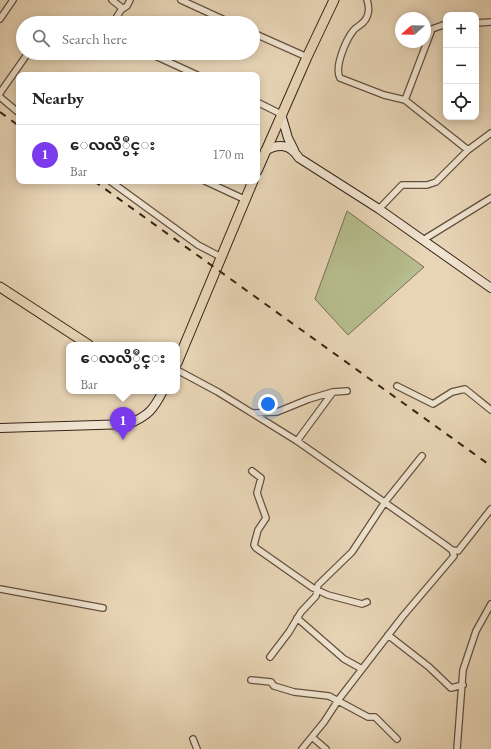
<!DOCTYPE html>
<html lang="en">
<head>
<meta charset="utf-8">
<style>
  :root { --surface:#fff; --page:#f6f6f6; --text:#222; --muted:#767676; --line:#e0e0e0; --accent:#7c3aed }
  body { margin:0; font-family:"EB Garamond","Noto Sans Myanmar",serif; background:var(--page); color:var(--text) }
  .controls { position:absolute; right:12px; top:12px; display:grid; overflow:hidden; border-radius:8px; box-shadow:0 2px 10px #0003 }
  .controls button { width:36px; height:36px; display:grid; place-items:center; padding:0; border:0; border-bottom:1px solid var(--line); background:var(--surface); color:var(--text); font:20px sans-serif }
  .compass { position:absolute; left:395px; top:12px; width:36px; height:36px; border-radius:50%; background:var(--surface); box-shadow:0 2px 10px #0003; rotate:250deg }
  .you { position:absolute; left:268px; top:404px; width:14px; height:14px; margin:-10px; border:3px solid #fff; border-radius:50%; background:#1a73e8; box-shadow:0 0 0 6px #1a73e833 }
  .badge { display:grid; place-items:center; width:26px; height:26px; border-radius:50%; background:var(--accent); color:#fff; font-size:13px; font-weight:700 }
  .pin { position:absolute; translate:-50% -33px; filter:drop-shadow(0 1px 2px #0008) }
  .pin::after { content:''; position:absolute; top:21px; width:14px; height:12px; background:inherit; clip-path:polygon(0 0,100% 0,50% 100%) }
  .popup { position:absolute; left:66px; top:342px; width:114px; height:52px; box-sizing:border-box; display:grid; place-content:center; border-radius:8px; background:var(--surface); filter:drop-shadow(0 1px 3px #0005); font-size:13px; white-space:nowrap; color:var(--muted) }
  .popup b { font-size:15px; color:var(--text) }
  .popup::after { content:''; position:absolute; left:50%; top:100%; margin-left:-8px; border:8px solid transparent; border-top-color:var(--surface) }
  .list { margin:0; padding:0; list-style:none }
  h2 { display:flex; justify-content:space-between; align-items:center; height:52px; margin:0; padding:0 16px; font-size:17px }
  h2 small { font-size:13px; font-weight:400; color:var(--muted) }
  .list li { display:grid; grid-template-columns:26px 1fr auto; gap:12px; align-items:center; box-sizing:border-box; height:60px; padding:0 16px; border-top:1px solid var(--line) }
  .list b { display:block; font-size:15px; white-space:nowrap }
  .list p { margin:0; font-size:13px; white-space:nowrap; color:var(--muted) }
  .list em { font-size:13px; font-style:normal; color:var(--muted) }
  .icon { flex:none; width:22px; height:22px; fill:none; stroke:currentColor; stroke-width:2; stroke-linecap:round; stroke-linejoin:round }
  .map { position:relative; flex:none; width:491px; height:749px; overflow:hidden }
  .search { position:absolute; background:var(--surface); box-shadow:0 2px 10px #0003; left:16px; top:16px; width:244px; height:44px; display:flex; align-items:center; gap:10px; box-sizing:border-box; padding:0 14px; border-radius:22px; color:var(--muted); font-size:15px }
  .panel { position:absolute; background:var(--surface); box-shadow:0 2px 10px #0003; left:16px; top:72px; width:244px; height:112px; border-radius:8px }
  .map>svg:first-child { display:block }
</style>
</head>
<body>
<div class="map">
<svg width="491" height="749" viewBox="0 0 491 749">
  <rect width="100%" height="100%" fill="#e8d5b6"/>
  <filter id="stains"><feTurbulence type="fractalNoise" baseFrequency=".005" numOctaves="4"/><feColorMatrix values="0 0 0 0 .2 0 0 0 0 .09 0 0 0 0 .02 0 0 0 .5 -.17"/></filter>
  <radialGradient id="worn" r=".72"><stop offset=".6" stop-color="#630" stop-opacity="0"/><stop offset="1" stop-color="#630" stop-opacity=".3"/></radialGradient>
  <path fill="#b6bd8e" stroke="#767053" d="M 347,211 L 424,267 L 348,335 L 315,299 Z"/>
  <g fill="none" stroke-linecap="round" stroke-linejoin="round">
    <defs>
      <path id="street" d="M 112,0 L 122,8
        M 181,0 L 231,23
        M 367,0 C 370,9 369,19 360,25 C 358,27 355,28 353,31 C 346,40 334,67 340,78 L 384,95 L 405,100 L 468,150
        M 0,19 L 13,0
        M 113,23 L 121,10 L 127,6 L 130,0
        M 476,23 L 491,22
        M 253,33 L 307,57
        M 149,53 L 197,75
        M 0,93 L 28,53
        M 0,97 L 19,113
        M 405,100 L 432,29 L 446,24
        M 257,102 L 281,114
        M 110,181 L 198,245 L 221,257
        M 205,181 L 246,200
        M 379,209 L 402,185 L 427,185 L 436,182 L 468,150 L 491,133
        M 423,240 L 491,198
        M 177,370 L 218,392 L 297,441 L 444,544 L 452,550 L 454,556 L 403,616 L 339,699 L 324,722 L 302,749
        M 397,386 L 433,404 L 452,392 L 465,389 L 491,410
        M 253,413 L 277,412 L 309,399 L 333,392 L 347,391
        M 297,441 L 333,392
        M 252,471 L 261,478 L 257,493 L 266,518 L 258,530 L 254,545 L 256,548 L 313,588 L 328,595 L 362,604 L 367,602
        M 452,550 L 458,551 L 491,509
        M 0,589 L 103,608
        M 297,618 L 344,659 L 362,669
        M 388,635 L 429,667 L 451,688 L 463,685
        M 270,657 L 289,632 L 301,612 L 316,596 L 318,585 L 352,552 L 385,502 L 422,456
        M 251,680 L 271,682 L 274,686 L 294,692 L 329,696 L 368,717 L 375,717 L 397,739
        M 312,737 L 326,749
        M 193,739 L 197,749
        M 457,749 L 463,670 L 476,631 L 491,604"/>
      <path id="secondary" d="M 281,114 L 288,138 L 294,150
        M 265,151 C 279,143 290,144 299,158 L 379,209 L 491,288
        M 0,428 L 129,424 C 149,415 153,410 163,391"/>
      <path id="primary" d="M 257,171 L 307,57 L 334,0
        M 0,287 L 89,345
        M 177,363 L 253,181"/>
    </defs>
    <use href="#street" stroke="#635040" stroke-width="8"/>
    <use href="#secondary" stroke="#372418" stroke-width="10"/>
    <use href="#primary" stroke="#372418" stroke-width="11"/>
    <use href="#street" stroke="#f0e4d0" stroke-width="5.5"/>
    <use href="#secondary" stroke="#f0e4d0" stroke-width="8"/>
    <use href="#primary" stroke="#e8d5b6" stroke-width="9"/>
    <path stroke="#372418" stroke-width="2" stroke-dasharray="7 7" stroke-linecap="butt" d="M 0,112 L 19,126
      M 94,181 L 491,466"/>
  </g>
  <rect width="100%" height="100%" filter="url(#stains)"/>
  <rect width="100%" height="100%" fill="url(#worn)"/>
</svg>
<div class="controls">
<button>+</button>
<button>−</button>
<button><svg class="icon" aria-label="locate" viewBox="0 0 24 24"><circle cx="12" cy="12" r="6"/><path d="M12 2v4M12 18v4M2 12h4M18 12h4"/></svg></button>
</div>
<svg class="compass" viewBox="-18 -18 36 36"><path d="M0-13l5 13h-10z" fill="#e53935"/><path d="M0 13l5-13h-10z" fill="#767676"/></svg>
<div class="you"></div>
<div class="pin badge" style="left:123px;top:440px">1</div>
<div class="popup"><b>ေလလိွဳင္း</b>Bar</div>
<div class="search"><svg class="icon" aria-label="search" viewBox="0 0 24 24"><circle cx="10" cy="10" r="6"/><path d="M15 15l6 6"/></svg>Search here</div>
<section class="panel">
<h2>Nearby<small></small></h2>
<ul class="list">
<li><span class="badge">1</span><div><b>ေလလိွဳင္း</b><p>Bar</p></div><em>170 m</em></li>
</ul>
</section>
</div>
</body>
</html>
